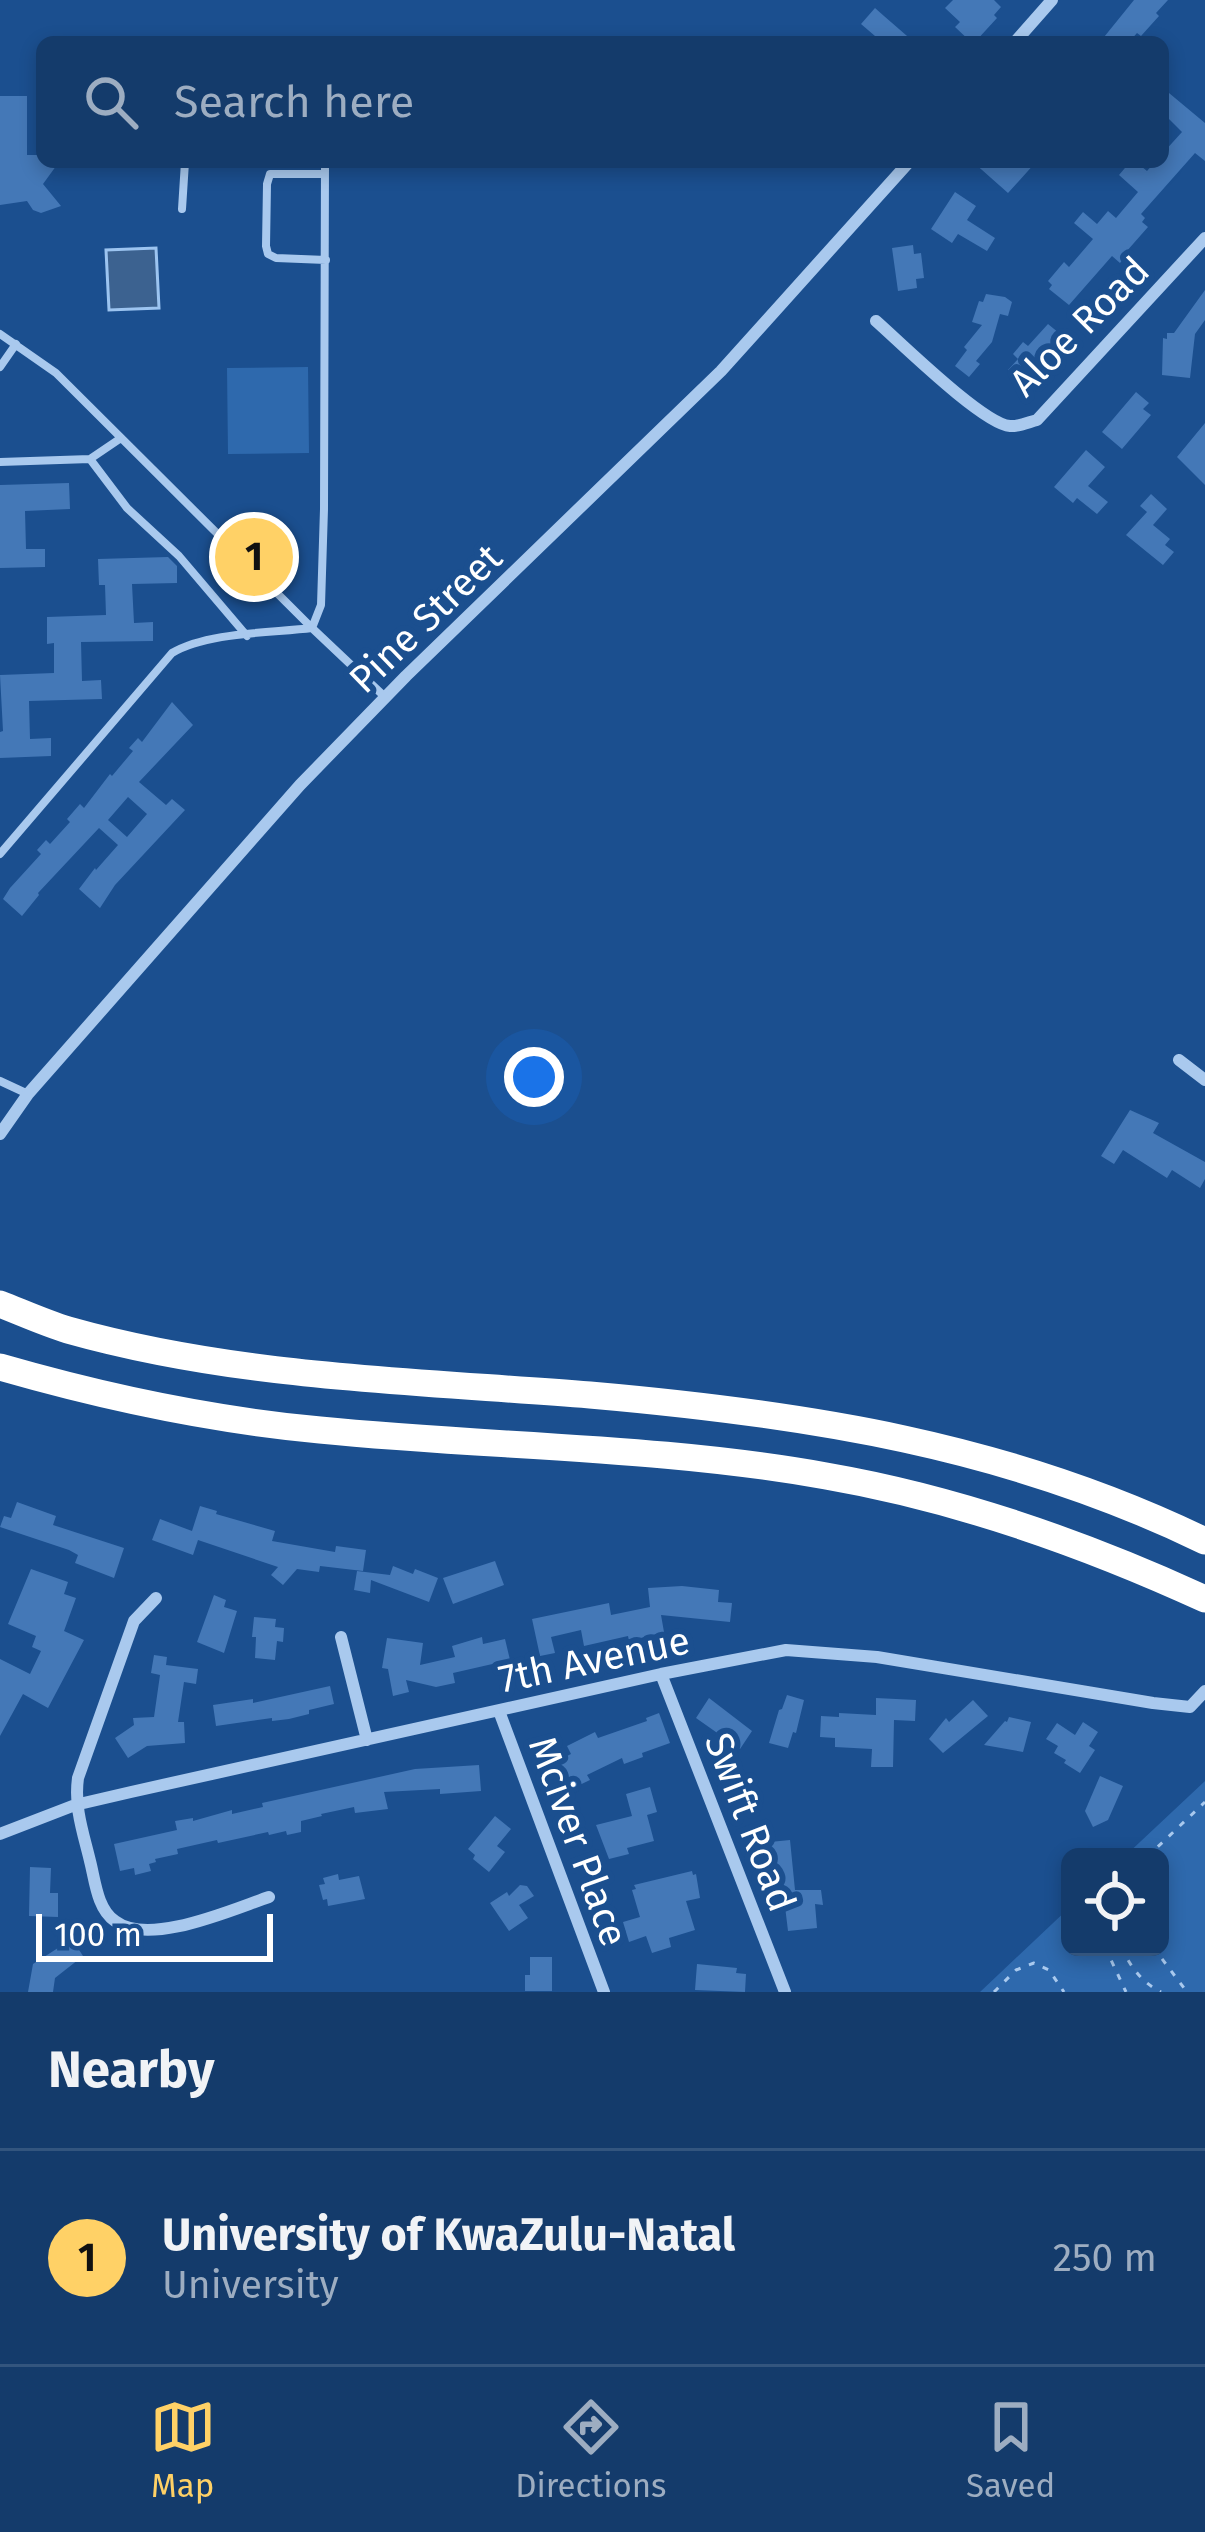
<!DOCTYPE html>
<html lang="en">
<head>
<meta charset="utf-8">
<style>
  :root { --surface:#143b6b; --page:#1d4271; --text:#f1f3f6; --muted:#9dadc1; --line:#33557e; --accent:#ffd166 }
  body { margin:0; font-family:"Fira Sans",sans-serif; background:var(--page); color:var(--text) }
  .controls { position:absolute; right:36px; bottom:36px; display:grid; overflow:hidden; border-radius:18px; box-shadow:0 6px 18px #0003 }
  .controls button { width:108px; height:108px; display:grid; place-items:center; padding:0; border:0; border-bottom:3px solid var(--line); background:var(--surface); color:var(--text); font:60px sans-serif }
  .scale { position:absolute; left:36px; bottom:30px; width:237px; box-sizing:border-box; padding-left:12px; border:6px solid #fff; border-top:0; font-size:33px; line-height:42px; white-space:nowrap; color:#fff; -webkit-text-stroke:9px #1b4f8f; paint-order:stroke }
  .you { position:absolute; left:534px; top:1077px; width:42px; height:42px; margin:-30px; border:9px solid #fff; border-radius:50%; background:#1a73e8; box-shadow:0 0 0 18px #1a73e833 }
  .badge { display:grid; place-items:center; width:78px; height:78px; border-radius:50%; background:var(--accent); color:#111; font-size:39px; font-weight:700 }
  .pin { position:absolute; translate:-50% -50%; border:6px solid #fff; box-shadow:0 3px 12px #0006 }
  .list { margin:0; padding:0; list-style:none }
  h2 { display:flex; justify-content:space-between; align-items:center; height:156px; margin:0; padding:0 48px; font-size:51px }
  h2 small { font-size:39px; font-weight:400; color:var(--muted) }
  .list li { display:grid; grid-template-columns:78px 1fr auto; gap:36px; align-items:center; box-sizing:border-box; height:216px; padding:0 48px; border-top:3px solid var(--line) }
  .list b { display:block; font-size:45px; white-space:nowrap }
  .list p { margin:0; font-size:39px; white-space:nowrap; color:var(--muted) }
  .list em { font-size:39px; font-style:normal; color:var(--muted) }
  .icon { flex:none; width:66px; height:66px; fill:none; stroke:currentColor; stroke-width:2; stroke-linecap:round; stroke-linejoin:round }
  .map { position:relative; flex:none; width:1205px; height:1992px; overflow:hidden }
  .search { position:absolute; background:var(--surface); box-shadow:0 6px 18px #0003; left:36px; right:36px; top:36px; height:132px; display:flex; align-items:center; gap:30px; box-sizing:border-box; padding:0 42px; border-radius:18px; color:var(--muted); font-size:45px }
  .sheet { height:372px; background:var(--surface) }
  nav { display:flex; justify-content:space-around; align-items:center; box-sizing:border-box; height:168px; border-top:3px solid var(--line); background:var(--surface); font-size:33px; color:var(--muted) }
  nav a { display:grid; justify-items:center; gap:6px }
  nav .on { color:var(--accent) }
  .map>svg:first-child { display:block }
</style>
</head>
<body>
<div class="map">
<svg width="1205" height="1992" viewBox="0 0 1205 1992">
  <rect width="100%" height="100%" fill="#1b4f8f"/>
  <path fill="#2e69ad" d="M 308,367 L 309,453 L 228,454 L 227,368 Z
    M 1205,1781 L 1205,1992 L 980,1992 L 1070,1907 L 1070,1947 L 1160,1947 L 1160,1857 L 1124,1857 Z"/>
  <path fill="#3c6290" stroke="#9cc4f0" stroke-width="3" d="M 156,248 L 159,308 L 109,310 L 106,250 Z"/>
  <path fill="#4478b7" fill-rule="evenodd" d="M 953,0 L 994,0 L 1001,7 L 994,15 L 997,18 L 975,42 L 971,42 L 955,27 L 960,22 L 945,8 Z
    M 1134,0 L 1168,0 L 1156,13 L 1159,16 L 1141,36 L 1137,33 L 1129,42 L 1100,42 Z
    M 875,8 L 884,16 L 914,42 L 882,42 L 861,24 Z
    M 1163,88 L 1205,123 L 1205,161 L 1195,153 L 1141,214 L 1145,218 L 1142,222 L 1148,227 L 1126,252 L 1128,253 L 1120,263 L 1112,256 L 1069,305 L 1049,289 L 1052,285 L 1048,281 L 1064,262 L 1069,267 L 1093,239 L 1074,223 L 1083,212 L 1097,224 L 1108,211 L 1116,218 L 1138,192 L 1119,175 L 1130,162 L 1136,162 L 1147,171 L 1155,162 L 1163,162 L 1163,153 L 1182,132 L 1163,113 Z
    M 0,96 L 27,96 L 27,155 L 42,155 L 42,162 L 59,162 L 43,184 L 61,206 L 41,213 L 33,210 L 27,201 L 0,205 Z
    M 973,162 L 1036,162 L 1008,193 Z
    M 955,192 L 976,206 L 967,220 L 995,238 L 987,251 L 958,234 L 952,243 L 931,229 Z
    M 913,245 L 914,254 L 921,253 L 924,278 L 916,279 L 917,288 L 898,291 L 892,248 Z
    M 1205,290 L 1205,320 L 1195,334 L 1190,378 L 1162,375 L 1163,338 L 1167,339 L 1167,333 L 1174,333 Z
    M 986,294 L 1005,297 L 1012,302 L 1008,316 L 1000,314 L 992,342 L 976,361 L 980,364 L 969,377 L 955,366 L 967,350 L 964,347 L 982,325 L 972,322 L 979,301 L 983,302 Z
    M 1048,324 L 1065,338 L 1046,360 L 1049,362 L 1039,375 L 1036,372 L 1025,384 L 1008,370 L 1018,359 L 1013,354 L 1023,342 L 1028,346 Z
    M 1136,392 L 1149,403 L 1143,409 L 1151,415 L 1122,449 L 1102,432 Z
    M 1205,423 L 1205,485 L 1177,457 Z
    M 1086,450 L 1105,467 L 1088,486 L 1108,502 L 1097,514 L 1077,498 L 1073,503 L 1054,487 Z
    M 69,483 L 70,509 L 25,511 L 26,549 L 45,549 L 45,567 L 0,568 L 0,485 Z
    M 1151,494 L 1167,509 L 1153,525 L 1170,539 L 1165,545 L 1174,552 L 1163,565 L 1126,535 L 1147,512 L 1140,506 Z
    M 168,557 L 177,566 L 177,583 L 132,584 L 134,623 L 153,622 L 153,641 L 81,642 L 82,681 L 101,680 L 102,699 L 29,701 L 30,739 L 51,738 L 51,756 L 0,758 L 0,732 L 3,731 L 0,675 L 54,673 L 54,643 L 47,644 L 47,617 L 106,615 L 105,585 L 99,585 L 98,559 Z
    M 172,702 L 193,725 L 139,782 L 166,805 L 172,799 L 185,810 L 115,885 L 100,908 L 79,889 L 95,868 L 96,870 L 118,845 L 99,828 L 38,893 L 39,895 L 22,916 L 3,899 L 10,888 L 41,854 L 37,850 L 46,840 L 50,844 L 70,822 L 67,819 L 80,804 L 84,808 L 110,774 L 112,776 L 133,751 L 129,748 L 138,738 L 142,742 ZM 128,797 L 147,814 L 127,837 L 108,820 Z
    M 1130,1110 L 1159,1123 L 1153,1133 L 1205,1162 L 1205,1179 L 1200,1188 L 1172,1170 L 1167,1178 L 1123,1150 L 1114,1164 L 1101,1156 Z
    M 17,1502 L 56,1516 L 53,1525 L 124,1548 L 114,1578 L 75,1563 L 78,1555 L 69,1550 L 0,1527 L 4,1516 L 11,1518 Z
    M 200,1506 L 217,1511 L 216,1514 L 275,1531 L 272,1541 L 335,1552 L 336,1546 L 366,1550 L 363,1571 L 320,1566 L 319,1572 L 297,1569 L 283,1585 L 271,1575 L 278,1567 L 198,1540 L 193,1555 L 152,1540 L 160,1519 L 192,1531 Z
    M 495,1561 L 504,1585 L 453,1604 L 443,1578 Z
    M 393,1566 L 413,1574 L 415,1569 L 438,1578 L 429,1602 L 371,1580 L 370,1593 L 354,1590 L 357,1571 L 390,1575 Z
    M 31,1569 L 68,1582 L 64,1594 L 76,1598 L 64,1631 L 84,1640 L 48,1708 L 23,1694 L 0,1736 L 0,1659 L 30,1674 L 41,1651 L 32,1647 L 36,1636 L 8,1624 Z
    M 682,1586 L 719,1590 L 718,1602 L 732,1603 L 730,1622 L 661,1615 L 664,1632 L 629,1641 L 628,1636 L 584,1646 L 581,1630 L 551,1637 L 555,1653 L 540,1656 L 532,1619 L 609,1603 L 611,1615 L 650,1607 L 648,1588 Z
    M 214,1595 L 226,1600 L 224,1607 L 237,1611 L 224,1653 L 197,1642 Z
    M 254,1617 L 276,1619 L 275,1627 L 284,1628 L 283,1642 L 277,1641 L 275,1660 L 255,1658 L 256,1637 L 252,1637 Z
    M 482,1637 L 483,1644 L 505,1639 L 510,1660 L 453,1673 L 455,1683 L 436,1687 L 406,1680 L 409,1692 L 393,1696 L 388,1669 L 382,1668 L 387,1638 L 423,1643 L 420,1665 L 455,1657 L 452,1646 Z
    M 154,1655 L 167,1657 L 166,1665 L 198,1669 L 196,1684 L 184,1682 L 178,1722 L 184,1722 L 185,1743 L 147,1746 L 128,1758 L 115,1738 L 134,1725 L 133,1718 L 154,1717 L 160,1675 L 151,1673 Z
    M 330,1686 L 334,1704 L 309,1710 L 309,1714 L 289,1719 L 272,1721 L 272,1718 L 216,1726 L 213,1705 L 253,1699 L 253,1703 Z
    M 787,1695 L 804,1700 L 796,1733 L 793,1732 L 788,1748 L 769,1743 L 779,1710 L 782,1709 Z
    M 709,1698 L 752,1731 L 740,1749 L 696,1718 Z
    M 876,1698 L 916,1700 L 915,1721 L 894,1720 L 893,1767 L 871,1767 L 872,1749 L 835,1747 L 835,1738 L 820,1737 L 821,1716 L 839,1717 L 839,1713 L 876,1715 Z
    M 973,1700 L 988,1716 L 943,1753 L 929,1739 L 946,1718 L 949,1722 Z
    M 659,1713 L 670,1743 L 642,1753 L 643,1757 L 624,1764 L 622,1758 L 587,1775 L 590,1780 L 569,1790 L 555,1762 L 571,1754 L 567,1746 L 595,1732 L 598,1738 L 647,1721 L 646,1718 Z
    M 1009,1717 L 1031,1722 L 1023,1752 L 984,1745 L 1005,1721 L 1007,1722 Z
    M 1083,1722 L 1098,1732 L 1089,1746 L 1095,1750 L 1080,1773 L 1064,1763 L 1066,1760 L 1054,1753 L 1058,1746 L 1046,1739 L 1057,1723 L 1075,1735 Z
    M 479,1765 L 481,1791 L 440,1794 L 440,1789 L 384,1792 L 388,1809 L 355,1813 L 354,1807 L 321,1814 L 322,1816 L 301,1821 L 301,1832 L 287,1835 L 286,1831 L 269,1835 L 268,1832 L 218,1843 L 217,1840 L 177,1849 L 178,1854 L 155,1859 L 156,1862 L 149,1864 L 151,1871 L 135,1875 L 134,1868 L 120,1871 L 114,1844 L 177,1830 L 175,1821 L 193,1818 L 193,1821 L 232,1810 L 232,1814 L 263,1807 L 262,1803 L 415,1769 Z
    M 1100,1776 L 1123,1786 L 1108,1820 L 1093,1827 L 1085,1811 Z
    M 650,1787 L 657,1812 L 647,1815 L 654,1841 L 627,1848 L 629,1854 L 609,1859 L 596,1825 L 632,1816 L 626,1794 Z
    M 495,1816 L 511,1829 L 497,1846 L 505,1852 L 489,1872 L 473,1859 L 475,1855 L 468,1849 Z
    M 790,1840 L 795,1890 L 821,1890 L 823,1905 L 815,1904 L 817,1928 L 788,1931 L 784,1898 L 781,1897 L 783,1894 L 782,1880 L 777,1881 L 776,1874 L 773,1874 L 770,1842 Z
    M 30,1867 L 51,1868 L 50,1893 L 58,1893 L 58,1917 L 29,1916 Z
    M 692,1871 L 693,1875 L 696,1874 L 700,1898 L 686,1901 L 695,1930 L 669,1938 L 671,1947 L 652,1953 L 646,1936 L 629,1942 L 623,1922 L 640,1917 L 632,1890 L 636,1889 L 634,1885 Z
    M 338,1874 L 339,1880 L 359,1876 L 365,1899 L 328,1906 L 327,1899 L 323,1900 L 319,1885 L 325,1884 L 323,1878 Z
    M 520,1885 L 527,1886 L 534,1896 L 519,1905 L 528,1918 L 509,1931 L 490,1903 L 507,1892 L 509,1896 Z
    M 72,1939 L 83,1956 L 55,1978 L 53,1992 L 28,1992 L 33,1964 Z
    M 530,1957 L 552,1957 L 552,1991 L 525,1991 L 525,1975 L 530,1975 Z
    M 697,1964 L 737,1968 L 736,1973 L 746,1974 L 745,1992 L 695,1990 Z"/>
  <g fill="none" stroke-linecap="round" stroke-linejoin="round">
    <path stroke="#a9c9ee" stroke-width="3" stroke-dasharray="6 9" stroke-linecap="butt" d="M 1147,1857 L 1205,1802
      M 1105,1947 L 1126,1992
      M 1121,1947 C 1131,1967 1141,1982 1161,1992
      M 1153,1947 L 1187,1992
      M 994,1992 L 1016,1970 L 1034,1963 L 1049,1970 L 1064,1992"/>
    <path stroke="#a9c9ee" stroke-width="8" d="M 325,174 L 270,174 L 267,184 L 266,246 L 268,254 L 276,258 L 326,260
      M 182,209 L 185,162
      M 0,334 L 56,373 L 312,628 L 385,697
      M 0,367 L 16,344
      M 90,459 L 127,508 L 179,556 L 247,636
      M 0,462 L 90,459 L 121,438
      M 0,854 L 172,653 C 207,632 271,633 312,628 L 321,605 L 324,509 L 325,162
      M 0,1081 L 28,1094"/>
    <path stroke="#a9c9ee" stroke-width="12" d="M 1015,42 L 1052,0
      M 876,321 C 900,342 983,424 1010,426 C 1018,427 1029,422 1037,420 L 1205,238
      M 1179,1060 L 1205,1080
      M 0,1134 L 28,1094 L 300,785 L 406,676 L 721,371 L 909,162
      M 156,1598 L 134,1621 L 78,1778 C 74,1807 83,1832 90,1861 C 95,1880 97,1909 115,1921 C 149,1947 233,1909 269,1897
      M 341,1637 L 367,1740
      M 661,1674 L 785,1992
      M 499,1711 L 604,1992
      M 0,1834 L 75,1805 L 131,1792 L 661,1674 L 786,1650 L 877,1657 L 1153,1703 L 1190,1707 L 1205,1691"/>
    <path stroke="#fff" stroke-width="27" d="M 0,1304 C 23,1313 45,1323 68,1330 C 238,1378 415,1381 590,1395 C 807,1414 1007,1445 1205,1541
      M 0,1367 C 104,1397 212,1420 320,1430 C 489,1447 659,1446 826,1476 C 959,1499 1083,1543 1205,1599"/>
  </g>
  <g text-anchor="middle" stroke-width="12" stroke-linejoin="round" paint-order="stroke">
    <g font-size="39" fill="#fff" stroke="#1b4f8f">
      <text transform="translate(1079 326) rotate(-45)" y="14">Aloe Road</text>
      <text transform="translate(425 618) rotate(-44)" y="14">Pine Street</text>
      <text transform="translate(594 1659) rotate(-12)" y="14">7th Avenue</text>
      <text transform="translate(751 1822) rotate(69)" y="14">Swift Road</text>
      <text transform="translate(579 1841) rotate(70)" y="14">Mciver Place</text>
    </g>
  </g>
</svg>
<div class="controls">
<button><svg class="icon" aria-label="locate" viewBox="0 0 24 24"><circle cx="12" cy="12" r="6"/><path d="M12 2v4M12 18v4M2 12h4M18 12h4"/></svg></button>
</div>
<div class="scale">100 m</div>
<div class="you"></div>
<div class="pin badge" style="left:254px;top:557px">1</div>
<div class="search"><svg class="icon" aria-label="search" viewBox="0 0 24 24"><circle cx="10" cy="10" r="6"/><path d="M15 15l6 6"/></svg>Search here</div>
</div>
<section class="sheet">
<h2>Nearby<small></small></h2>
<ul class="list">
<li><span class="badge">1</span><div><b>University of KwaZulu-Natal</b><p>University</p></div><em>250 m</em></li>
</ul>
</section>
<nav>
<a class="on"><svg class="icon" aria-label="map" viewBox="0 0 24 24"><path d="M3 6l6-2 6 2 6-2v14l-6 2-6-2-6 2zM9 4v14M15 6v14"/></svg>Map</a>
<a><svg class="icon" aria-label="directions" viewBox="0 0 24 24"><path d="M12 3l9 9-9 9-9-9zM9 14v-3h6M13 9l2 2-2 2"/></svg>Directions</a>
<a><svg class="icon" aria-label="saved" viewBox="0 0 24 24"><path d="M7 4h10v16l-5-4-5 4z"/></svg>Saved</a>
</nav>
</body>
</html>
